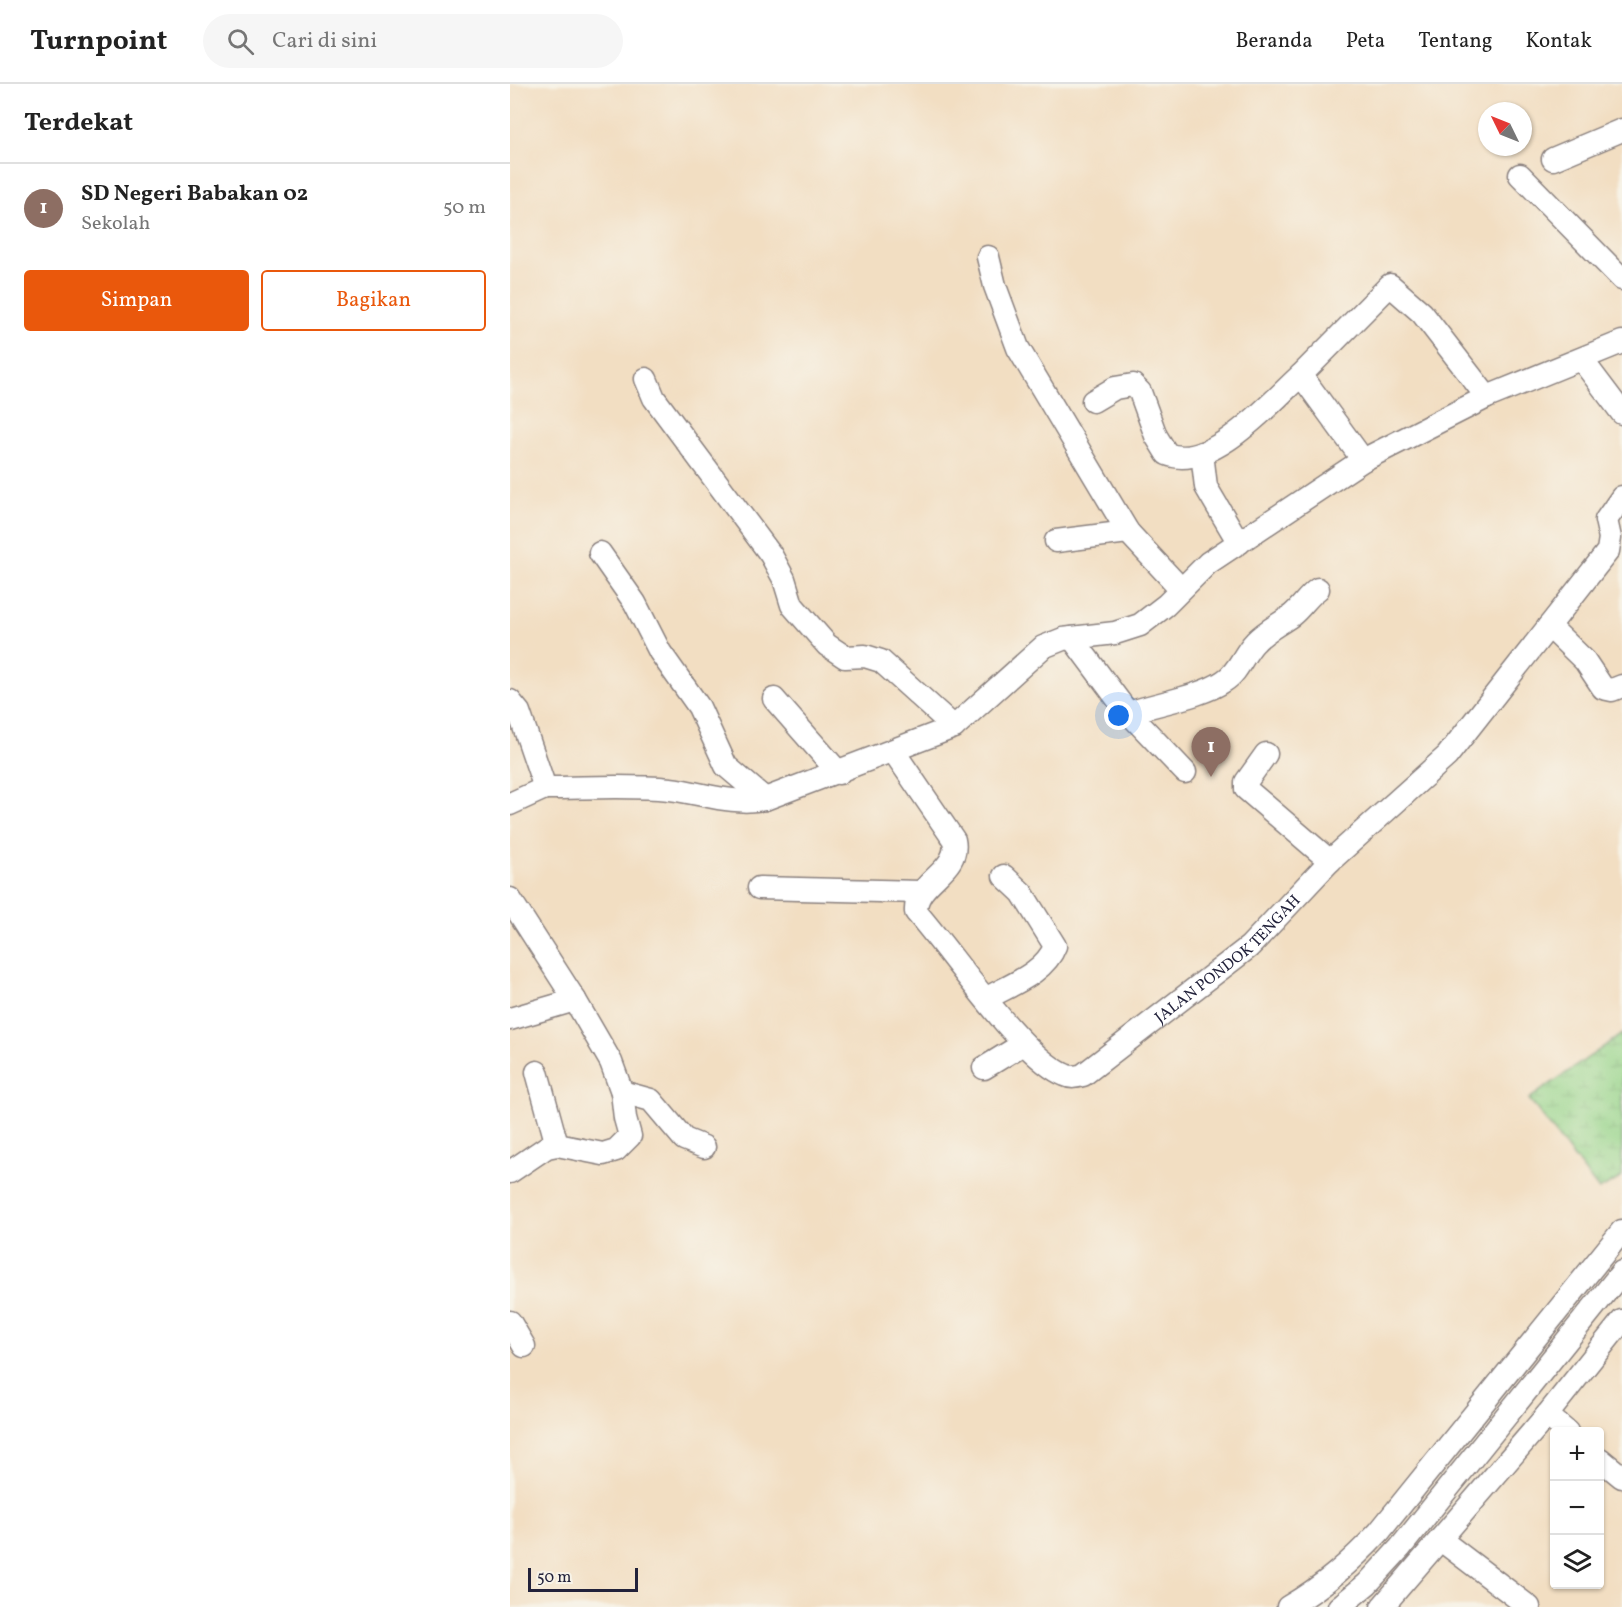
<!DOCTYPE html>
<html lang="id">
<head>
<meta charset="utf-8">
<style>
  :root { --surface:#fff; --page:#f6f6f6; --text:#222; --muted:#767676; --line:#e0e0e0; --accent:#ea580c }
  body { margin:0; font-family:Vollkorn,serif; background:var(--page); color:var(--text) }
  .controls { position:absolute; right:18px; bottom:18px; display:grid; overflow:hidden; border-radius:6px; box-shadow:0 2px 4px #0004 }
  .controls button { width:54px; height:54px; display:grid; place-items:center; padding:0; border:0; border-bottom:2px solid var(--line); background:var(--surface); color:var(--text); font:30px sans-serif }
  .compass { position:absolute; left:968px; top:18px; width:54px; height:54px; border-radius:50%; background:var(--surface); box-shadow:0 2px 4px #0004; rotate:313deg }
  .scale { position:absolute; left:18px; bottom:15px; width:110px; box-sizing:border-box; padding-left:6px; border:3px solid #22223b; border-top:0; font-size:16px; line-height:21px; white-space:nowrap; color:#22223b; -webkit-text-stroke:4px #f7f3e8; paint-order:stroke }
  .you { position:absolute; left:609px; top:632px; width:21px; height:21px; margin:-15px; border:4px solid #fff; border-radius:50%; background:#1a73e8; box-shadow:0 0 0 9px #1a73e833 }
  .badge { display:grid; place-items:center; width:39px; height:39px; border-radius:50%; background:var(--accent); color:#fff; font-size:20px; font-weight:700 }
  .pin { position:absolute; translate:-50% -50px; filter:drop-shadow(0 2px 3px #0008) }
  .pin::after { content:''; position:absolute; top:32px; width:21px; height:18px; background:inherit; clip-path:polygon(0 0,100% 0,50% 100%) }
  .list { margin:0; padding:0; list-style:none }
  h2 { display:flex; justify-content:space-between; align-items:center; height:78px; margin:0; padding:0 24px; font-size:26px }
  h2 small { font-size:20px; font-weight:400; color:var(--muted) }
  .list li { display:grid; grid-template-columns:39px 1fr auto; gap:18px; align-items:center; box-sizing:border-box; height:90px; padding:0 24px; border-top:2px solid var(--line) }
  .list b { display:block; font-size:22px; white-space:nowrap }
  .list p { margin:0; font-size:20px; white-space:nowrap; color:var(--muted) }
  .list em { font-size:20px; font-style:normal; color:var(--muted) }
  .actions { display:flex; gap:12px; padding:18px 24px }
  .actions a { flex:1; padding:14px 0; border:2px solid var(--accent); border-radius:6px; text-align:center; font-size:21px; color:var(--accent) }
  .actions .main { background:var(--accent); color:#fff }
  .icon { flex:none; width:33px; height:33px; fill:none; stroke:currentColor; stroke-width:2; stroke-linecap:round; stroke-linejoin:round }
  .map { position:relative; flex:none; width:1112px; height:1523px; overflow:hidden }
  header { display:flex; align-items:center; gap:36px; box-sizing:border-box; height:84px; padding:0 30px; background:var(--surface); border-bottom:2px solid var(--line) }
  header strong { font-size:28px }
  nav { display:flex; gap:33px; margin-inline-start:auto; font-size:21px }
  .search { width:420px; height:54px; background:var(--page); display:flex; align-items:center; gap:15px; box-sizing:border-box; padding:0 21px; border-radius:33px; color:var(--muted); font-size:22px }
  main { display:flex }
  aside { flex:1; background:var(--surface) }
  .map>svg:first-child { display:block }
</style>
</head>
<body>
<header>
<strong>Turnpoint</strong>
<div class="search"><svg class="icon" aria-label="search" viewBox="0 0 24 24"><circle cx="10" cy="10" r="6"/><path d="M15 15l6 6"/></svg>Cari di sini</div>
<nav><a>Beranda</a><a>Peta</a><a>Tentang</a><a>Kontak</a></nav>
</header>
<main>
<aside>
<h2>Terdekat<small></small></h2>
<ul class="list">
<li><span class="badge" style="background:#8d6e63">1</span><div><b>SD Negeri Babakan 02</b><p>Sekolah</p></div><em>50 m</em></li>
</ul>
<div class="actions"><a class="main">Simpan</a><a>Bagikan</a></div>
</aside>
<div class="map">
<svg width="1112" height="1523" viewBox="0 0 1112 1523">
  <defs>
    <pattern id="wetland-marsh" width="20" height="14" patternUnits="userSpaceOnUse" patternTransform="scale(1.5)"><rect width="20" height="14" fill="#96d48a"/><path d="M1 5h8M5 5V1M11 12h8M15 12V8" fill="none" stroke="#81b678"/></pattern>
  </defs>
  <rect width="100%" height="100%" fill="#f7f3e8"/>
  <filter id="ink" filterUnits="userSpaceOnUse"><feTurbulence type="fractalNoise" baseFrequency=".0167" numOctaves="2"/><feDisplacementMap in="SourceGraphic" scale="12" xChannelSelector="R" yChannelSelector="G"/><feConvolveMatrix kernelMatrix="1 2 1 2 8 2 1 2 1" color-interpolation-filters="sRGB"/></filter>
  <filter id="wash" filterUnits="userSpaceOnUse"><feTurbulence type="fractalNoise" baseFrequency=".008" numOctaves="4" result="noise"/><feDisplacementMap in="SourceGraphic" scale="24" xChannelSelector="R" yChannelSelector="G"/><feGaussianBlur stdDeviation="1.35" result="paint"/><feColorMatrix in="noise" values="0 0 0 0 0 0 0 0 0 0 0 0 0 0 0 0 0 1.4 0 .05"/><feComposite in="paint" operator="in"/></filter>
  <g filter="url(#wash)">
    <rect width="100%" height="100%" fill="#f2dec2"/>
    <path fill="url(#wetland-marsh)" stroke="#5c7b62" stroke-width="1.5" d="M 1112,950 L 1112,1093 L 1089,1106 L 1019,1015 Z"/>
  </g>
  <g filter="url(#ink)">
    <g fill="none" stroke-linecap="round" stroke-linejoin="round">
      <defs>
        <g id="minor">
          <path d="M 1043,75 L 1112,46"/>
          <path d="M 1010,91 L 1112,195"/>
          <path d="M 478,173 L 485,202 L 508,264 L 618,448 L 671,505"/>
          <path d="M 1072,276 L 1112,329"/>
          <path d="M 791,291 L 880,201 L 912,229 L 977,313"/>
          <path d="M 136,295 L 144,314 L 261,471 L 274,495 L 282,521 L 317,561 L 335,573 L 355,572 L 371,577 L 444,643"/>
          <path d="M 583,317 L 605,304 L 623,301 L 630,308 L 646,352 L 657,370 C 701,388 762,317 791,291 L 853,376"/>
          <path d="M 692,369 L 696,403 L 729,459"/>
          <path d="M 546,457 L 618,448"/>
          <path d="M 90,469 L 125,519 L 150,568 L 189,623 L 216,682 L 255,715"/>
          <path d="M 1039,542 L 1075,577 L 1093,604 L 1102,606 L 1112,602"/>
          <path d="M 562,554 L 615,625 L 675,688"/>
          <path d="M 264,615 L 329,689"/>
          <path d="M 0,617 L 9,628 L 35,704 C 76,704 119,701 160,705 C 193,709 221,721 255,715 L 444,643 L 533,563 L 553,555 L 605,549 L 630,541 L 656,521 L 698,479 L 853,376 L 977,313 L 1112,258"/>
          <path d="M 619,629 C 647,619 691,613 714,597 C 729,588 733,570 745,558 C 755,547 770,540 782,531 C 792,523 797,513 808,505"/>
          <path id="s1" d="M 384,668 L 444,756 C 451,788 404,797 406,828 C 440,866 512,974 555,991 C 561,994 566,993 573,991 L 739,863 L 820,777 L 937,672 L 1098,467 L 1100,454 L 1096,436 L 1112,413"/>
          <path d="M 756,670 L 736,698 L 736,705 L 820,777"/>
          <path d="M 0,720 L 35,704"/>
          <path d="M 249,804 L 410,808"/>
          <path d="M 0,815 L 65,916 L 101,978 L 112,1008 L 115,1034 L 120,1052 L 106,1066 L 93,1070 L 47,1061 L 37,1063 L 0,1088"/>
          <path d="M 477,914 C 500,901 535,889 545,862 L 512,809 L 494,792"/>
          <path d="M 0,935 L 65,916"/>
          <path d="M 474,984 L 513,960"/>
          <path d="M 27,988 L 47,1061"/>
          <path d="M 112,1008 L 141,1016 L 174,1055 L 194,1063"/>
          <path d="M 0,1238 L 14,1262"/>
          <path d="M 1037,1331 L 1057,1348"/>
          <path d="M 1090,1375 L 1112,1393"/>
          <path d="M 931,1456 L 1019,1523"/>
          <path d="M 778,1523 C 814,1502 841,1478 869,1448 L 1112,1147"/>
          <path d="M 829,1523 L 857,1500 L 890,1464 L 1112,1188"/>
          <path d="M 872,1523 L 1037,1331 L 1112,1237"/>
        </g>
      </defs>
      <use href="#minor" stroke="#8a807e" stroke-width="25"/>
      <use href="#minor" stroke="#fff" stroke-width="22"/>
    </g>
  </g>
  <g text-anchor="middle" stroke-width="4.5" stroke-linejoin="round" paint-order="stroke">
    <g font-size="16" fill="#22223b" stroke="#f7f3e8">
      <text dy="6" stroke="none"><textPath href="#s1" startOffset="618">JALAN PONDOK TENGAH</textPath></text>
    </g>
  </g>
</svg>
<div class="controls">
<button>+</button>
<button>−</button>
<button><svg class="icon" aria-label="layers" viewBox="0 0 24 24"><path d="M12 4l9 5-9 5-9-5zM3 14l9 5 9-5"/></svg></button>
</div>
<svg class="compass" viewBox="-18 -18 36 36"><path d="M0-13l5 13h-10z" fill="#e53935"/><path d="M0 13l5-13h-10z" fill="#767676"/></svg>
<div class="scale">50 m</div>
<div class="you"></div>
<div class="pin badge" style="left:701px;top:693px;background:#8d6e63">1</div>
</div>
</main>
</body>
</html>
